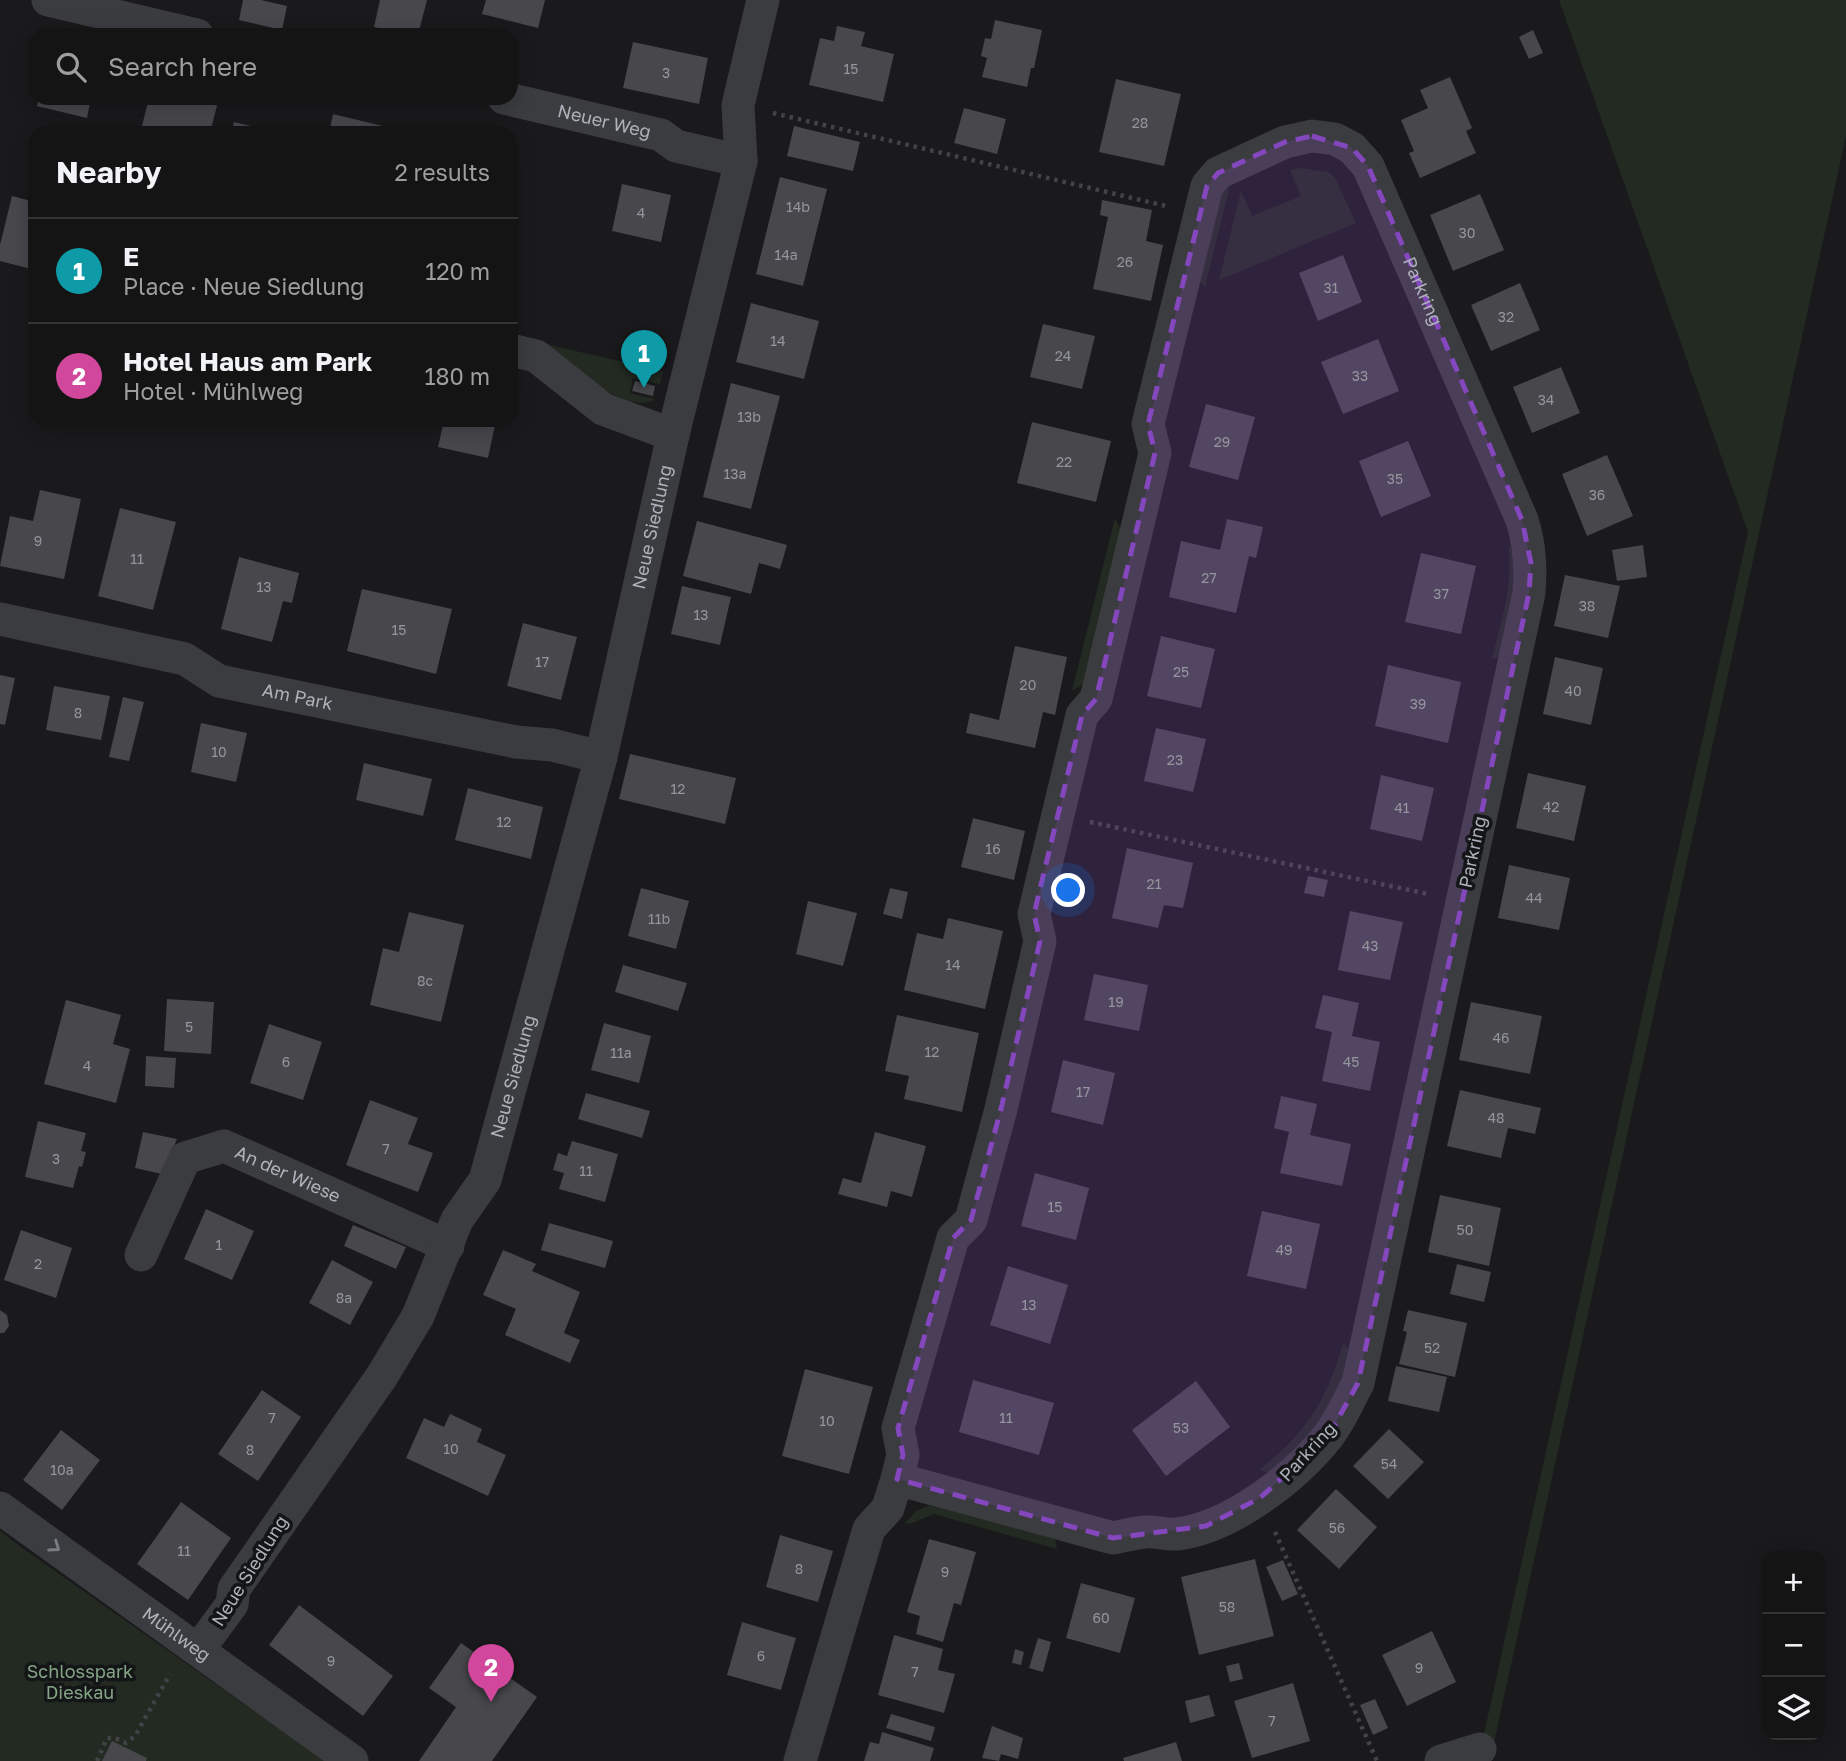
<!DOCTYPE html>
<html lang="en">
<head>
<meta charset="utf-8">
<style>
  :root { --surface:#141415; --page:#212122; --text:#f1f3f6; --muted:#9d9ea0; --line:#333334; --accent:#8c9099 }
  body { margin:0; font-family:"Golos Text",sans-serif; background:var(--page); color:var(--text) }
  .controls { position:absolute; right:21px; bottom:21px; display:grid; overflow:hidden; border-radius:14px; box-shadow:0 4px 18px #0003 }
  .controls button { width:63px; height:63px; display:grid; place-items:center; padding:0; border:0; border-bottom:2px solid var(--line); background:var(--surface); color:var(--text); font:35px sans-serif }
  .you { position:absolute; left:1069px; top:891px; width:24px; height:24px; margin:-18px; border:5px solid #fff; border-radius:50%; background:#1a73e8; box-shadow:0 0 0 10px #1a73e833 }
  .badge { display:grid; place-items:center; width:46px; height:46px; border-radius:50%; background:var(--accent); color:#fff; font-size:23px; font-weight:700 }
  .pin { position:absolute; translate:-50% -58px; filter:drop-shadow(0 2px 4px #0008) }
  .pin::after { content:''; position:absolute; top:37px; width:24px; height:21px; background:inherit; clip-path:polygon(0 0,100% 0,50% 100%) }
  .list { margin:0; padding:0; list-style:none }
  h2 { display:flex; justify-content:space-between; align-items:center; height:91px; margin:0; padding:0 28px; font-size:30px }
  h2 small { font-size:23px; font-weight:400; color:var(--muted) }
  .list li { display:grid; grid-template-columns:46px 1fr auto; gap:21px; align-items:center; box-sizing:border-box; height:105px; padding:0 28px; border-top:2px solid var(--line) }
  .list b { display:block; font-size:26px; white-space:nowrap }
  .list p { margin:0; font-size:23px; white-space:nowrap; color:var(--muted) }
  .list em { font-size:23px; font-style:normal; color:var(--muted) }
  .icon { flex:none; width:38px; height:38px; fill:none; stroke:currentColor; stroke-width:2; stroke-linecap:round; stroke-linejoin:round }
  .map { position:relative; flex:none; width:1846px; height:1761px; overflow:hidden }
  .search { position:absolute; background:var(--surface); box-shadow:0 4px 18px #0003; left:28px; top:28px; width:490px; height:77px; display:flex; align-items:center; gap:18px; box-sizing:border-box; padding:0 24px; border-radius:21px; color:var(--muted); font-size:26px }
  .panel { position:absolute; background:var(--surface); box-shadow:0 4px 18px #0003; left:28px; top:126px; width:490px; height:301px; border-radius:21px }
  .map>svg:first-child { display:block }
</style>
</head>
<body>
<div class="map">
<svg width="1846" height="1761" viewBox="0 0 1846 1761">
  <rect width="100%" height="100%" fill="#1a1a1c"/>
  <path fill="#222a22" d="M 1559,0 L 1846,0 L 1846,136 L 1490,1761 L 1478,1761 L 1748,532 Z
    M 1300,168 L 1328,172 L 1335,178 L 1356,223 L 1219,280 L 1241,191 L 1252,216 L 1301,196 L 1290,170 Z
    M 1230,185 L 1205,287 L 1199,281 L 1219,195 Z
    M 541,343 L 663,371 L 660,384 L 633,378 L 630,393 L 655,399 C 628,418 564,360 541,343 Z
    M 1115,518 L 1122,532 L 1085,683 L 1072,691 Z
    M 1508,545 L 1518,549 L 1519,562 L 1501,657 L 1492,659 C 1501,621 1514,584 1508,545 Z
    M 1343,1343 L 1351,1352 C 1342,1381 1331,1412 1310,1435 C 1298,1448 1284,1460 1271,1473 L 1259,1470 C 1307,1432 1326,1402 1343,1343 Z
    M 930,1505 L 1055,1539 L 1057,1549 L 934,1514 L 910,1524 L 905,1523 L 916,1511 Z
    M 0,1531 L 21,1547 L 325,1761 L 0,1761 Z"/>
  <path fill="#47474c" d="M 243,0 L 261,0 L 287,6 L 282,30 L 239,20 Z
    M 380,0 L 427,0 L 418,35 L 407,35 L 374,27 Z
    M 486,0 L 545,0 L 538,28 L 482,14 Z
    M 995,20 L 1042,30 L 1034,68 L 1031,68 L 1027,87 L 982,77 L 987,58 L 981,56 L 985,38 L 991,39 Z
    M 837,26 L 865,32 L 861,46 L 894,54 L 883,102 L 809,85 L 820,38 L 834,41 Z
    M 1533,30 L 1543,53 L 1529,59 L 1519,37 Z
    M 633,42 L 708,58 L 699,104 L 623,88 Z
    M 1450,77 L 1472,128 L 1466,131 L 1476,153 L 1420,178 L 1409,153 L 1414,151 L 1401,120 L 1428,108 L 1420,90 Z
    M 1116,79 L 1181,94 L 1164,166 L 1099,152 Z
    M 39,98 L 91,98 L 87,118 L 37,106 Z
    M 149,98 L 219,98 L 211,129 L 199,126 L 197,133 L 152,133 L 141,130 Z
    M 964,108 L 1006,119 L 997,154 L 954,143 Z
    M 333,114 L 391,128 L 390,133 L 329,133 Z
    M 234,122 L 276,132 L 276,133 L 231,133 Z
    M 794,126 L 860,142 L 853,171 L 787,156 Z
    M 780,177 L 827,189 L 803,286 L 756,274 Z
    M 622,184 L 671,195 L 661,242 L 612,231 Z
    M 1480,194 L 1504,250 L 1453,271 L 1430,215 Z
    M 12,196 L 35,202 L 35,270 L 0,261 L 0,245 Z
    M 1102,200 L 1152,210 L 1146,241 L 1163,245 L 1151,301 L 1093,289 L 1108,217 L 1100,215 Z
    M 1343,255 L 1362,302 L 1318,321 L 1299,273 Z
    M 1520,283 L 1540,330 L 1491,351 L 1471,305 Z
    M 751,303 L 819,321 L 804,379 L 736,362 Z
    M 1043,324 L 1095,336 L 1082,389 L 1030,377 Z
    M 1378,339 L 1399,391 L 1343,414 L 1321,362 Z
    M 1561,367 L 1580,413 L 1532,433 L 1513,387 Z
    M 635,381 L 655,386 L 653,396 L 632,391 Z
    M 731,383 L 780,396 L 751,509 L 703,497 Z
    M 1206,404 L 1255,417 L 1238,480 L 1189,467 Z
    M 444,420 L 496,420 L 488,458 L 438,447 Z
    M 1032,422 L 1111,441 L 1096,502 L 1017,483 Z
    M 1408,441 L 1431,496 L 1381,517 L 1359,461 Z
    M 1607,455 L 1633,516 L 1587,536 L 1562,474 Z
    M 40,490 L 81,499 L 64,579 L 0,566 L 10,516 L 33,521 Z
    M 120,508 L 176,522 L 153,610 L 98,596 Z
    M 1227,519 L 1263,527 L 1256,558 L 1249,556 L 1236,613 L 1169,597 L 1181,541 L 1220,550 Z
    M 697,521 L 787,545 L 780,569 L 759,563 L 751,594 L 683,576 Z
    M 1643,545 L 1647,577 L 1617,581 L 1612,550 Z
    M 1421,553 L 1476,566 L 1461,634 L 1405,622 Z
    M 239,557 L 299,573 L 292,603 L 283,601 L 272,642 L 221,629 Z
    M 1565,575 L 1620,586 L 1608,638 L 1554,626 Z
    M 682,586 L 731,597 L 720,645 L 671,634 Z
    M 362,589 L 452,609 L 436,674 L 347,651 Z
    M 523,623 L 577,637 L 561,700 L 507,686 Z
    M 1161,636 L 1215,649 L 1201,708 L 1147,696 Z
    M 1015,646 L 1067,657 L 1055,715 L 1043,712 L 1035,748 L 966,733 L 970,713 L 999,720 Z
    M 1555,657 L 1603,668 L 1591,725 L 1543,714 Z
    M 1388,665 L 1461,682 L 1448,743 L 1375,726 Z
    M 0,675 L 15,678 L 5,725 L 0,724 Z
    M 54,686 L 110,696 L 101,740 L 46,730 Z
    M 123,697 L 144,702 L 129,761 L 109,757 Z
    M 201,723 L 247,733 L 236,782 L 191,772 Z
    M 1156,728 L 1206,739 L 1193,792 L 1144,781 Z
    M 630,754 L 736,778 L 725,824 L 619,799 Z
    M 364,763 L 432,779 L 423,816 L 356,800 Z
    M 1528,773 L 1586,786 L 1574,841 L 1516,828 Z
    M 1381,775 L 1434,788 L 1422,841 L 1370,829 Z
    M 468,788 L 543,807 L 531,859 L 455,840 Z
    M 973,818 L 1025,831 L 1014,880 L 961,867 Z
    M 1127,848 L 1193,863 L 1183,908 L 1164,905 L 1158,928 L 1112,918 Z
    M 1509,865 L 1570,878 L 1559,930 L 1498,918 Z
    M 1308,876 L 1328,880 L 1324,897 L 1304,893 Z
    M 641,888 L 689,901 L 676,949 L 628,936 Z
    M 890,888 L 908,892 L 902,919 L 883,914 Z
    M 808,901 L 857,913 L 843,966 L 796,954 Z
    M 1350,911 L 1403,922 L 1390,980 L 1338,970 Z
    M 409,912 L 464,925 L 441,1022 L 370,1005 L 383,948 L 399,952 Z
    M 948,918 L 1003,931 L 985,1009 L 904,990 L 917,933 L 943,939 Z
    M 623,965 L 687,983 L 678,1011 L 615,992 Z
    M 1094,974 L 1148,985 L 1139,1031 L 1084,1020 Z
    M 1323,995 L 1359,1003 L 1352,1036 L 1380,1042 L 1370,1091 L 1322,1081 L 1332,1032 L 1315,1028 Z
    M 167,999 L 214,1002 L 211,1054 L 164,1051 Z
    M 66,1000 L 121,1015 L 113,1044 L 130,1049 L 116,1103 L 44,1084 Z
    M 1471,1002 L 1542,1016 L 1530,1074 L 1459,1060 Z
    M 897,1015 L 979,1033 L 962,1112 L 904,1099 L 909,1076 L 885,1071 Z
    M 604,1023 L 651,1036 L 639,1083 L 591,1070 Z
    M 269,1024 L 322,1042 L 303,1100 L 250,1083 Z
    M 146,1056 L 176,1058 L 174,1088 L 145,1086 Z
    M 1063,1060 L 1115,1073 L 1103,1125 L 1051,1112 Z
    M 1460,1090 L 1541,1108 L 1535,1134 L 1508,1128 L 1501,1158 L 1447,1146 Z
    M 586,1093 L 650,1111 L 642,1138 L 578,1119 Z
    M 1281,1096 L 1317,1104 L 1310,1135 L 1351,1144 L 1342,1186 L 1280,1173 L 1289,1132 L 1274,1128 Z
    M 370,1100 L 418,1118 L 408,1144 L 433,1153 L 418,1192 L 346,1165 Z
    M 38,1121 L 86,1133 L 81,1151 L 86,1152 L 82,1167 L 79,1166 L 73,1188 L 25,1177 Z
    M 143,1132 L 177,1139 L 162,1174 L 135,1168 Z
    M 875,1132 L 926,1146 L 912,1197 L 891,1191 L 887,1207 L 838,1194 L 843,1178 L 861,1183 Z
    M 572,1141 L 618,1154 L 605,1202 L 559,1189 L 564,1173 L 553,1170 L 558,1153 L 567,1156 Z
    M 1035,1173 L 1089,1188 L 1076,1240 L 1021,1226 Z
    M 1440,1195 L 1501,1208 L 1489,1266 L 1428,1252 Z
    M 206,1209 L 254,1231 L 232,1280 L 184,1259 Z
    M 1262,1211 L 1320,1224 L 1306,1289 L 1247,1276 Z
    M 549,1223 L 613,1241 L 605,1268 L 541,1250 Z
    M 353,1225 L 406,1247 L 396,1269 L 344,1246 Z
    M 21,1230 L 72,1248 L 56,1298 L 4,1280 Z
    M 503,1250 L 536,1264 L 532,1271 L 580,1292 L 564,1333 L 580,1340 L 570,1363 L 505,1335 L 516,1309 L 483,1295 Z
    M 332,1260 L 373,1282 L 350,1325 L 309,1303 Z
    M 1457,1264 L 1491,1272 L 1484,1302 L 1450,1294 Z
    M 1008,1266 L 1068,1285 L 1050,1344 L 990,1325 Z
    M 0,1310 L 7,1315 L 9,1326 L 4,1333 L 0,1333 Z
    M 1408,1310 L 1467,1323 L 1455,1377 L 1399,1364 L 1407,1332 L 1403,1331 Z
    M 1396,1366 L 1447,1377 L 1439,1412 L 1388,1401 Z
    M 805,1369 L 873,1387 L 849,1474 L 782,1456 Z
    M 973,1380 L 1054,1403 L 1039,1455 L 959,1432 Z
    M 1196,1381 L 1230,1427 L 1166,1476 L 1132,1430 Z
    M 262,1390 L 301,1417 L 258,1481 L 218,1454 Z
    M 450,1414 L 482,1429 L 477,1442 L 506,1455 L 488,1496 L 406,1458 L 424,1418 L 444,1427 Z
    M 1389,1429 L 1424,1462 L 1388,1499 L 1353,1466 Z
    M 61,1430 L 100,1460 L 62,1510 L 23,1480 Z
    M 1336,1489 L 1377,1527 L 1339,1569 L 1297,1530 Z
    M 181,1502 L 231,1538 L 188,1600 L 137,1564 Z
    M 780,1535 L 833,1551 L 818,1602 L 766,1587 Z
    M 929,1539 L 976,1552 L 961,1605 L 954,1603 L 943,1642 L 916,1634 L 920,1616 L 907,1612 Z
    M 1255,1559 L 1274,1636 L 1199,1655 L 1181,1577 Z
    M 1283,1560 L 1298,1594 L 1282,1601 L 1266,1567 Z
    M 1081,1583 L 1135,1598 L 1120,1653 L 1066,1638 Z
    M 299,1605 L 393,1676 L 363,1716 L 269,1645 Z
    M 742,1622 L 796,1638 L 781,1690 L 727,1675 Z
    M 1432,1631 L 1456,1682 L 1407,1706 L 1382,1655 Z
    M 894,1635 L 943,1649 L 938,1670 L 955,1674 L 944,1713 L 878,1695 Z
    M 1038,1638 L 1051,1642 L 1043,1672 L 1029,1668 Z
    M 461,1643 L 537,1697 L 492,1761 L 419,1761 L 456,1707 L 429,1688 Z
    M 1015,1649 L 1024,1652 L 1021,1665 L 1012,1663 Z
    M 1239,1663 L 1243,1679 L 1230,1682 L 1226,1666 Z
    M 1293,1683 L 1310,1741 L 1252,1758 L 1234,1701 Z
    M 1209,1695 L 1215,1716 L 1190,1723 L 1185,1701 Z
    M 1375,1699 L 1388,1728 L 1373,1735 L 1360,1705 Z
    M 891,1714 L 935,1727 L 931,1741 L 886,1728 Z
    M 992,1726 L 1023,1738 L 1018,1759 L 1001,1754 L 999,1761 L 982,1758 Z
    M 882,1732 L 934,1748 L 930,1761 L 864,1761 L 870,1742 L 879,1744 Z
    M 112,1741 L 147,1758 L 146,1761 L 102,1761 Z
    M 1176,1742 L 1182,1761 L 1124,1761 L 1123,1758 Z"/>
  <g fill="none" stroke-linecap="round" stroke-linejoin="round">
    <path stroke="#414347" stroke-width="4.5" stroke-dasharray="3.5 5" stroke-linecap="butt" d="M 773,113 L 1166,206
      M 1090,822 L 1428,894
      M 1275,1532 L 1377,1761
      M 97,1761 L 107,1738 L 115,1738 L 126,1743 L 135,1736 L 170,1674"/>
    <g stroke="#3b3c40" stroke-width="33">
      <path d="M 48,0 L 197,35"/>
      <path id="s1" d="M 504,98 L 661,135 L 676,146 L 741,161"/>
      <path d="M 511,350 L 536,356 L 603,409 L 673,435"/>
      <path id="s2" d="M 0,619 L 185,659 L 219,681 L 516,742 L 552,745 L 601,757"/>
      <path id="s3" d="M 141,1255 L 185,1158 L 224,1146 L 448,1246"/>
      <path id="s4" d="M 0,1508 L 352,1761"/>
      <path id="s5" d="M 199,1649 L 232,1604 L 234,1589 L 382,1376 L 418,1316 L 457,1220 L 485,1180 L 601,757 L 673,435 L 741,161 L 738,105 L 763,0"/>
      <path id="s6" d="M 800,1761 L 869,1529 L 888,1508 L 897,1479 L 903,1455 L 898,1428 L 953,1238 L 971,1220 L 1001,1109 L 1040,941 L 1034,914 L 1082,715 L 1096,699 L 1155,453 L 1148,424 L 1207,186 L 1218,173 L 1285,142 L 1312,136 L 1335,139 L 1352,148 L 1368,166 L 1522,520 C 1530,545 1531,567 1529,593 L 1358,1383 C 1349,1400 1341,1419 1329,1435 C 1297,1476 1231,1528 1177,1534 C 1166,1535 1155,1531 1145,1532 C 1134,1533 1123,1536 1113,1538 L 897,1479"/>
      <path d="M 1441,1761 L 1480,1749"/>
    </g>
  </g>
  <defs><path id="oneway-chevron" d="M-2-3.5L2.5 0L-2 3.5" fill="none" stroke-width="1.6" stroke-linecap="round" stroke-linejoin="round" transform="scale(1.75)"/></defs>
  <use stroke="#7a7c83" href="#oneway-chevron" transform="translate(55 1547) rotate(35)"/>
  <path fill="#8547be" fill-opacity="0.2" stroke="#8547be" stroke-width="5" stroke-dasharray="14 9" stroke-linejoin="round" d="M 1312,136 L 1352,148 L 1368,166 L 1522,520 L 1531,563 L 1529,593 L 1358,1383 L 1329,1435 L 1260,1498 L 1206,1526 L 1113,1538 L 897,1479 L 903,1455 L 898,1428 L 953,1238 L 971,1220 L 1001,1109 L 1040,941 L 1034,914 L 1082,715 L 1096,699 L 1155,453 L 1148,424 L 1207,186 L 1218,173 L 1285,142 Z"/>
  <g text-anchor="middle" stroke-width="7" stroke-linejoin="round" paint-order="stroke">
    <g font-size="14" fill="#94969e">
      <text x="851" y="74">15</text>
      <text x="666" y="78">3</text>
      <text x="1140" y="128">28</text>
      <text x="798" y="212">14b</text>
      <text x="641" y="218">4</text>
      <text x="1467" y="238">30</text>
      <text x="786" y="260">14a</text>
      <text x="1125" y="267">26</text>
      <text x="1331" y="293">31</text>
      <text x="1506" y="322">32</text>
      <text x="778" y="346">14</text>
      <text x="1063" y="361">24</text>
      <text x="1360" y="381">33</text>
      <text x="1546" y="405">34</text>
      <text x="749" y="422">13b</text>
      <text x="1222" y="447">29</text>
      <text x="1064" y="467">22</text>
      <text x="735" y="479">13a</text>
      <text x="1395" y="484">35</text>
      <text x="1597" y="500">36</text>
      <text x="38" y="546">9</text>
      <text x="137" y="564">11</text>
      <text x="1209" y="583">27</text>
      <text x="264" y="592">13</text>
      <text x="1441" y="599">37</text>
      <text x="1587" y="611">38</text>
      <text x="701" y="620">13</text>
      <text x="399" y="635">15</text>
      <text x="542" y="667">17</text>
      <text x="1181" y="677">25</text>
      <text x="1028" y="690">20</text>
      <text x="1573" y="696">40</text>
      <text x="1418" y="709">39</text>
      <text x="78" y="718">8</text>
      <text x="219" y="757">10</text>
      <text x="1175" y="765">23</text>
      <text x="678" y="794">12</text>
      <text x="1551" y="812">42</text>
      <text x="1402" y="813">41</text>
      <text x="504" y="827">12</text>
      <text x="993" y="854">16</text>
      <text x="1154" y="889">21</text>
      <text x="1534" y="903">44</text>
      <text x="659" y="924">11b</text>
      <text x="1370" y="951">43</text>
      <text x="953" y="970">14</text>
      <text x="425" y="986">8c</text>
      <text x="1116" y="1007">19</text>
      <text x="189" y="1032">5</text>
      <text x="1501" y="1043">46</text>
      <text x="932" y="1057">12</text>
      <text x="621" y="1058">11a</text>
      <text x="286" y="1067">6</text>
      <text x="1351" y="1067">45</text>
      <text x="87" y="1071">4</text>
      <text x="1083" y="1097">17</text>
      <text x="1496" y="1123">48</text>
      <text x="386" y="1154">7</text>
      <text x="56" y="1164">3</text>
      <text x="586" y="1176">11</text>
      <text x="1055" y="1212">15</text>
      <text x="1465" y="1235">50</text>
      <text x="219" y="1250">1</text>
      <text x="1284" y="1255">49</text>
      <text x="38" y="1269">2</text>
      <text x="344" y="1303">8a</text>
      <text x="1029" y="1310">13</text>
      <text x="1432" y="1353">52</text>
      <text x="272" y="1423">7</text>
      <text x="1006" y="1423">11</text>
      <text x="827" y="1426">10</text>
      <text x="1181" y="1433">53</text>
      <text x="451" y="1454">10</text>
      <text x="250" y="1455">8</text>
      <text x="1389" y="1469">54</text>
      <text x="62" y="1475">10a</text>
      <text x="1337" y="1533">56</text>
      <text x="184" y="1556">11</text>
      <text x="799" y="1574">8</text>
      <text x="945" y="1577">9</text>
      <text x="1227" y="1612">58</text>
      <text x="1101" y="1623">60</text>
      <text x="761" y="1661">6</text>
      <text x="331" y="1666">9</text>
      <text x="1419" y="1673">9</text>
      <text x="915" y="1677">7</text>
      <text x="1272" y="1726">7</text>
    </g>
    <g font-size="18" fill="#adb1ba" stroke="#141517">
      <text dy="6" stroke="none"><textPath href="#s1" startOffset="103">Neuer Weg</textPath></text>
      <text dy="6" stroke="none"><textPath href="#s6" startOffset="1967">Parkring</textPath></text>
      <text dy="6" stroke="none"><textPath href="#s5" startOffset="1227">Neue Siedlung</textPath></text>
      <text dy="6" stroke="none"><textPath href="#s2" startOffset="310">Am Park</textPath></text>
      <text transform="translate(1473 852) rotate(-78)" y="6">Parkring</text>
      <text dy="6" stroke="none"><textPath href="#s5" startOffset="660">Neue Siedlung</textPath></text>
      <text dy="6" stroke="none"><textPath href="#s3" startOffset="217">An der Wiese</textPath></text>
      <text transform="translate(1308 1452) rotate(-47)" y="6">Parkring</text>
      <text transform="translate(250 1571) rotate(-58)" y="6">Neue Siedlung</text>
      <text dy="6" stroke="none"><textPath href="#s4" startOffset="217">Mühlweg</textPath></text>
    </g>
    <g font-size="18" fill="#85a486" stroke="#141517">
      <text x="80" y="1678">Schlosspark<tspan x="80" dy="21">Dieskau</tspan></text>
    </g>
  </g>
</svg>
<div class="controls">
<button>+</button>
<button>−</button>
<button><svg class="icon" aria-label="layers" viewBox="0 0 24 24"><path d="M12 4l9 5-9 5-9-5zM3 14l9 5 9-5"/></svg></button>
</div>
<div class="you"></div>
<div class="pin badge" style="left:644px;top:388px;background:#0f9aa8">1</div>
<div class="pin badge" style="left:491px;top:1702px;background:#d1479c">2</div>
<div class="search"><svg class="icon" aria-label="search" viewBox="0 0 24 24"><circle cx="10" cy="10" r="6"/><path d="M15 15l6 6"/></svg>Search here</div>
<section class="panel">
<h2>Nearby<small>2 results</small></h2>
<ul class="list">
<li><span class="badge" style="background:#0f9aa8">1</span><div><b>E</b><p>Place · Neue Siedlung</p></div><em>120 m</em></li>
<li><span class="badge" style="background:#d1479c">2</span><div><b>Hotel Haus am Park</b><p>Hotel · Mühlweg</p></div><em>180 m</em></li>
</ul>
</section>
</div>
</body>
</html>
